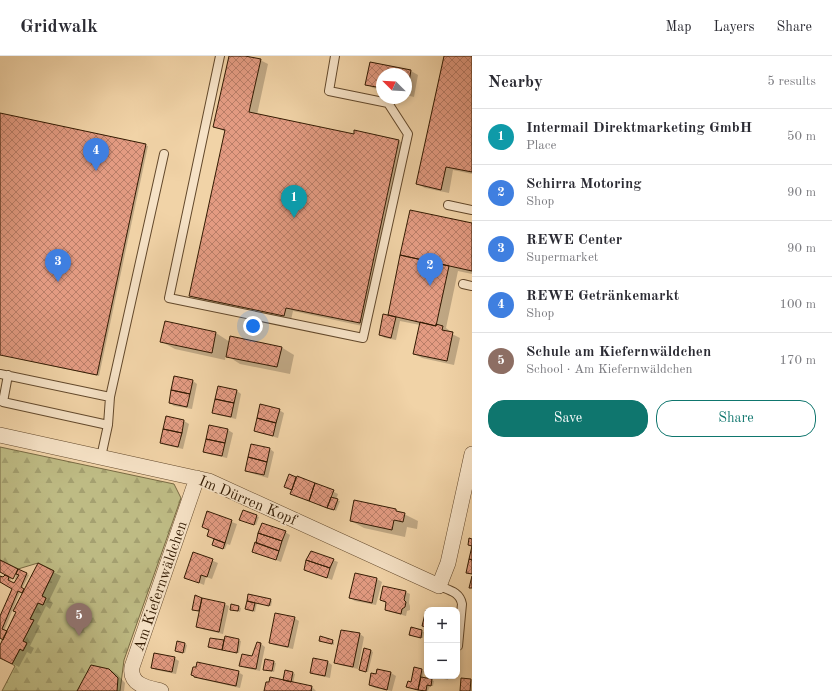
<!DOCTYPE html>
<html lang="en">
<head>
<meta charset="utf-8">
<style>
  :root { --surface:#fff; --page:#f7f7f7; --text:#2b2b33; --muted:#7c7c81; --line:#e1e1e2; --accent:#0f766e }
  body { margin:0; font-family:"Old Standard TT",serif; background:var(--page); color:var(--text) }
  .controls { position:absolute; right:12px; bottom:12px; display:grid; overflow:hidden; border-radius:8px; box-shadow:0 2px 6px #0003 }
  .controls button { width:36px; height:36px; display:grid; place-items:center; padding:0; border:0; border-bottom:1px solid var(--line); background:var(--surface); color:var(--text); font:20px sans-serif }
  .compass { position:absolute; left:376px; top:12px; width:36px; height:36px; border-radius:50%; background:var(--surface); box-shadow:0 2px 6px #0003; rotate:294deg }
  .you { position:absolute; left:253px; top:270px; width:14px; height:14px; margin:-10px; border:3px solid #fff; border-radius:50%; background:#1a73e8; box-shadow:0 0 0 6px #1a73e833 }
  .badge { display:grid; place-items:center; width:26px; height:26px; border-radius:50%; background:var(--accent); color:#fff; font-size:13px; font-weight:700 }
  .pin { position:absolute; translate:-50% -33px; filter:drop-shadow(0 1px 2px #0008) }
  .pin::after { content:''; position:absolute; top:21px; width:14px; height:12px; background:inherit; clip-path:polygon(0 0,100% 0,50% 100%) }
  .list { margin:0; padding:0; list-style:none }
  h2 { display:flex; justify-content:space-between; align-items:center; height:52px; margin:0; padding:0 16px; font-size:17px }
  h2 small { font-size:13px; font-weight:400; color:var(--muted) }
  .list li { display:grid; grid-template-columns:26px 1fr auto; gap:12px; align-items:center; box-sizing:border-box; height:56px; padding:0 16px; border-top:1px solid var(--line) }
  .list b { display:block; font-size:15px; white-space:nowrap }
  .list p { margin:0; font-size:13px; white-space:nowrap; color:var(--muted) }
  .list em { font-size:13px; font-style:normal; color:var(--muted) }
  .actions { display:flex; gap:8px; padding:12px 16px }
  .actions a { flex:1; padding:9px 0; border:1px solid var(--accent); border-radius:16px; text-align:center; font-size:14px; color:var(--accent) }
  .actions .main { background:var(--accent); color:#fff }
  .map { position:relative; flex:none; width:472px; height:635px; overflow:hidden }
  header { display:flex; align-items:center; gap:24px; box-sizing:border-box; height:56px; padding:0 20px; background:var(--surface); border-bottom:1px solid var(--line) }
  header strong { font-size:19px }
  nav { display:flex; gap:22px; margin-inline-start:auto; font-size:14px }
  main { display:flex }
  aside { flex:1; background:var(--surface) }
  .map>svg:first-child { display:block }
</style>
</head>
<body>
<header>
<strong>Gridwalk</strong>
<nav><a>Map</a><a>Layers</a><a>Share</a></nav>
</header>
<main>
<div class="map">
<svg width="472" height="635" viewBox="0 0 472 635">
  <defs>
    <pattern id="forest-firs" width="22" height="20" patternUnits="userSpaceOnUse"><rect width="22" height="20" fill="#bebb84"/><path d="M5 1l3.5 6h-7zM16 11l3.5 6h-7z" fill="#a4a070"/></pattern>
    <pattern id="building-cross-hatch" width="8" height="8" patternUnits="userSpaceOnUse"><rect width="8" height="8" fill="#e39b82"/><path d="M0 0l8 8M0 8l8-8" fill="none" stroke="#b97e68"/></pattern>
  </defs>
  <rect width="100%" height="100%" fill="#f1d3a7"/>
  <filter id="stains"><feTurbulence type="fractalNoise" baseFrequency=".005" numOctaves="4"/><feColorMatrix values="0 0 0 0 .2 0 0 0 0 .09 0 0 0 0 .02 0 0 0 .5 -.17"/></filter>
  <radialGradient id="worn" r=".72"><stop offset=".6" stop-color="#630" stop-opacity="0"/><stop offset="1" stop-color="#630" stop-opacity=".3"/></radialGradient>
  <path fill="url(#forest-firs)" stroke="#786a43" d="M 0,391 L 174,428 L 181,442 L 124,604 L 120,635 L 2,635 L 15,610 L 12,608 L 20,593 L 23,594 L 27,588 L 23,585 L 33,565 L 30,563 L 38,547 L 43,549 L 46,542 L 42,540 L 54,515 L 38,507 L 18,513 L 0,504 Z"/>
  <path fill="#0003" fill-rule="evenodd" d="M 230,0 L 241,0 L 260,4 L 268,8 L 257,59 L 354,80 L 399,85 L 406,89 L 367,271 L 293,255 L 291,264 L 198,244 L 190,240 L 226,76 L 215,71 Z
    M 445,0 L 472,0 L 472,118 L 453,114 L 449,137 L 425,132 L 417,128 Z
    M 370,7 L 411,15 L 418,19 L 414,41 L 406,39 L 406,18 L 382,18 L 382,34 L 373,32 L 366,28 Z
    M 1,58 L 148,90 L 99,320 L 0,299 L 0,64 Z
    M 411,155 L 472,168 L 472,218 L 458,215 L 446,272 L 450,275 L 450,277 L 460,282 L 454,309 L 422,302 L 414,298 L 420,269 L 400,265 L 396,284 L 385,282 L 380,279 L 392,261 L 389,259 Z
    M 216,277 L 230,286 L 281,291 L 294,299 L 290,318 L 240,308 L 226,299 L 225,304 L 175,293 L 162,286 Z
    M 193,325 L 197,328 L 192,353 L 174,350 L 170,347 Z
    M 237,335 L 241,338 L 236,363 L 218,359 L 213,356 Z
    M 279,354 L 284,357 L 278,382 L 260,377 L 255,375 Z
    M 166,361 L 184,365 L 189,368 L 183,393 L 165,389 L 161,386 Z
    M 228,374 L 233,377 L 227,402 L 209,398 L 204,396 Z
    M 270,393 L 274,396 L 268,422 L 251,417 L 246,414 Z
    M 290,420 L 330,442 L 332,442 L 334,436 L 338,438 L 336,444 L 340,445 L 336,455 L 333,453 L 332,454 L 291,438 L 293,434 Z
    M 396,454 L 418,465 L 417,473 L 407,471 L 405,481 L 364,472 L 351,465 Z
    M 243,455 L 259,461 L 256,469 L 243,464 Z
    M 208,457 L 237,468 L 230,489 L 227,488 L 225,493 L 215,490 L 215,484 L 208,480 L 210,474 L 203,471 Z
    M 285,476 L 290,479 L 281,506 L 254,496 L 258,484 Z
    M 194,497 L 218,507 L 212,523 L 206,521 L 204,529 L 185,521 Z
    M 333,504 L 338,506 L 332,524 L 305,513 Z
    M 0,505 L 29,519 L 22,533 L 25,534 L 38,508 L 61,520 L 49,545 L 53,547 L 50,553 L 46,550 L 37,568 L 40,570 L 30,590 L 34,592 L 31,598 L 27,596 L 19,611 L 0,601 L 0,591 L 4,583 L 1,582 L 0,583 L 0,563 L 13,532 L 0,525 L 0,521 L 4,523 L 6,518 L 0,516 ZM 15,517 L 17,517 L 15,523 L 17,524 L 15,529 L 9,526 ZM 20,536 L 24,537 L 18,556 L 7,577 L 4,575 Z
    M 377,523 L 382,526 L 376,549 L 355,545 L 350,542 Z
    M 406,536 L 410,538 L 409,547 L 410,550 L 410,554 L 407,555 L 406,560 L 391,556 L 386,554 L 386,547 L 381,544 Z
    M 249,539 L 270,544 L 272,545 L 271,550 L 257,547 L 255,556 L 248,554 L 246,553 Z
    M 202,543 L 224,548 L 229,550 L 223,578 L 202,573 L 197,571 L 200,556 L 193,553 Z
    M 232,549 L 241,552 L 240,556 L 233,554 Z
    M 294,562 L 299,565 L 293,593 L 274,589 L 270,587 Z
    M 411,573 L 424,576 L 423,582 L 410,579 Z
    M 360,578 L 364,581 L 358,613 L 340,609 L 335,606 Z
    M 225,581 L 241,585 L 239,597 L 209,591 L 211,583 L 224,586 Z
    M 320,585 L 332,585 L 334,586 L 334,589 Z
    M 185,588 L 187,589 L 185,597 L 176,595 Z
    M 261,588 L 265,591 L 260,615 L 245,612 L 240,609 L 253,601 Z
    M 371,595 L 373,596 L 368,616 L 362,615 L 360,614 Z
    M 174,602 L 179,605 L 176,618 L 156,614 L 152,611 Z
    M 266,604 L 276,607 L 274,616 L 266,614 Z
    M 328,606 L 332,609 L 330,622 L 316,619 L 311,617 Z
    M 415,612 L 424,615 L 423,622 L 434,625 L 433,630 L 430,630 L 428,635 L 407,631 L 412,627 Z
    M 109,613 L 117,618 L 125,627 L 124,635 L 79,635 Z
    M 238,616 L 243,619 L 240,632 L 200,623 L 192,619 Z
    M 293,617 L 295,618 L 293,627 L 312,631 L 316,635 L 265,635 L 283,625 Z
    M 391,617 L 396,620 L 392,635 L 375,632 L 370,629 Z
    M 431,620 L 449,620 L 448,624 Z
    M 462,623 L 472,624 L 472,635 L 461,635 Z"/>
  <path fill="url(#building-cross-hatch)" stroke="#321a02" d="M 229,0 L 245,0 L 261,3 L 249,56 L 354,78 L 354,74 L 399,84 L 360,267 L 286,252 L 284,260 L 189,240 L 225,74 L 213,71 Z
    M 444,0 L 472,0 L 472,116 L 446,111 L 441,134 L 416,128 Z
    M 370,6 L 411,14 L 407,37 L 406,18 L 382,18 L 382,32 L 365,29 Z
    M 0,57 L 146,88 L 97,319 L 0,299 Z
    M 410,154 L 472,167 L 472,215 L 400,199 Z
    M 400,199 L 449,210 L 436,270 L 388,259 Z
    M 383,258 L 396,261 L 391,282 L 379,279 Z
    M 165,265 L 216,276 L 212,297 L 160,286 Z
    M 420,266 L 436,270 L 436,268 L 443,270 L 442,274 L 453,276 L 447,305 L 413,298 Z
    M 230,280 L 282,291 L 277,311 L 226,301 Z
    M 174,320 L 193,324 L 190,338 L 171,334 Z
    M 218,330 L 237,334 L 234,347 L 215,343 Z
    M 171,334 L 190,338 L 187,351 L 169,347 Z
    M 215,343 L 234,347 L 231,361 L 212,357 Z
    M 260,348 L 280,353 L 276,367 L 257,362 Z
    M 166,360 L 184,364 L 182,377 L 163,373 Z
    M 257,362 L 276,367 L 273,380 L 254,375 Z
    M 209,369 L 228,373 L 225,387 L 206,383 Z
    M 163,373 L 182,377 L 178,391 L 160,387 Z
    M 206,383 L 225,387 L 222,400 L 203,396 Z
    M 251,388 L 270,392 L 267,406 L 248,401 Z
    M 248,401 L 267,406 L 264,419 L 245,415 Z
    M 289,418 L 296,421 L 292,434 L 284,431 Z
    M 297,420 L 315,427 L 309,445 L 290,438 Z
    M 315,427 L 334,434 L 327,452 L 309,445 Z
    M 331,441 L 338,443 L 334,454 L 327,452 Z
    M 354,444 L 396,453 L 396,455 L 405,457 L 403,466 L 394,464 L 392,474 L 350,465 Z
    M 243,454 L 257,459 L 254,469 L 239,464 Z
    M 207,455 L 232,464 L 225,487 L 207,480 L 209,474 L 202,471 Z
    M 262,467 L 286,475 L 282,485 L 258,477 Z
    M 258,477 L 282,485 L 279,495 L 256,487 Z
    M 469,482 L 472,483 L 472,490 L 468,489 Z
    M 214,483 L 225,487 L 223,493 L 212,489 Z
    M 255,486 L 279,495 L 276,504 L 252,496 Z
    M 472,490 L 472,504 L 469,503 Z
    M 311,495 L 334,503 L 330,512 L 306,504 Z
    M 193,496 L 213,503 L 207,521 L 201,519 L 199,527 L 184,522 Z
    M 469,503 L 472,504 L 472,518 L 466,517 Z
    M 0,504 L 18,513 L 13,523 L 0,516 Z
    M 306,504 L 330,512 L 327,522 L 304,514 Z
    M 38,507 L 54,515 L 42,540 L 46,542 L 43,549 L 38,547 L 30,563 L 34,564 L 23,585 L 27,587 L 23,595 L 20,593 L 12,608 L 0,602 L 0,589 L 16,556 L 13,555 Z
    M 18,513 L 27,517 L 21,531 L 24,533 L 22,537 L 18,535 L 2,573 L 7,575 L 3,584 L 0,582 L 0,560 L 12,533 L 0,526 L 0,520 L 3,521 L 5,519 L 9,521 L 8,524 L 14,527 L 19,519 L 16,518 Z
    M 355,517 L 377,522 L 372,547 L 349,542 Z
    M 472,520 L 472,532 L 469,532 Z
    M 383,530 L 406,535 L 404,544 L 406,546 L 405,551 L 402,553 L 401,558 L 385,554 L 386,546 L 380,544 Z
    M 248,538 L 271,543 L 269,550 L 247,545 Z
    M 195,539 L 202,542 L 199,555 L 192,554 Z
    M 202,542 L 225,547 L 219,576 L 196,571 Z
    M 247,545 L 255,547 L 253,555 L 245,553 Z
    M 231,548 L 239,550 L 238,555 L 230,554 Z
    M 426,554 L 428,554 L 427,554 L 427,571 L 422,570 Z
    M 275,557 L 295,561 L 288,591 L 269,587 Z
    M 411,571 L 422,574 L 421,582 L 409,579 Z
    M 341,574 L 360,577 L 353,611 L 334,607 Z
    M 225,580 L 239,583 L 237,597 L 222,594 Z
    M 320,580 L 333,584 L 332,588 L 319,585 Z
    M 210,582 L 224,584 L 222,594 L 208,591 Z
    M 177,585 L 185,587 L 183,597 L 175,595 Z
    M 257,586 L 261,587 L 256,613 L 239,610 L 242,598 L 252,600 Z
    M 364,592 L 371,594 L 366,616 L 359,614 Z
    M 154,597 L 175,601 L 172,616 L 151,612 Z
    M 313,602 L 328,605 L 325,620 L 310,617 Z
    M 265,603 L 274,605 L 272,615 L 263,614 Z
    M 197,606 L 239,615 L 236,630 L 194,621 L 194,620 L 191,619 L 193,611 L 196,611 Z
    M 91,609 L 109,613 L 118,622 L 117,635 L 77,635 Z
    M 414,611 L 422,613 L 418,634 L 406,631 L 408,625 L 411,626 Z
    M 377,613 L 391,616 L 387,634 L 369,629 L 371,617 L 376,618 Z
    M 285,614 L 293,616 L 291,626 L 283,624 Z
    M 270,621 L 312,630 L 311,635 L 312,635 L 264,635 L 266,626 L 269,626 Z
    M 421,621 L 432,623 L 431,630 L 427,629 L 426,635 L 418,634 Z
    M 461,622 L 471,623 L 470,635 L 460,635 Z"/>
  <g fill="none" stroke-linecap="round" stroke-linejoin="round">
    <defs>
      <path id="lane" d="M 220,0 L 169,242 L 363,282 L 408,78 L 388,47 L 329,35 L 335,0
        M 448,149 L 472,154
        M 463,228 L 472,230
        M 0,318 L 110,341
        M 8,319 L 3,346 L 108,369
        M 101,401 L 108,369 L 110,341 L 164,98
        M 439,530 C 449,534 460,536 462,548 L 458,590"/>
      <path id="street" d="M 0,379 L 209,425 L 439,530 L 448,507 L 472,398
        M 161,635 C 148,632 129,629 132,611 L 197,422"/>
    </defs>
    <use href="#lane" stroke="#62482b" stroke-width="10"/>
    <use href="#street" stroke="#62482b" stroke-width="16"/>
    <use href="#lane" stroke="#f6e2c6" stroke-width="8"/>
    <use href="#street" stroke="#f6e2c6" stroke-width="15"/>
  </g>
  <g text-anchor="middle" stroke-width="3" stroke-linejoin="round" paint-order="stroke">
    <g font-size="15" fill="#321a02" stroke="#f6e2c6">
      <text transform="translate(248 444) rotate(23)" y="5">Im Dürren Kopf</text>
      <text transform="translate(160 530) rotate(-71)" y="5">Am Kiefernwäldchen</text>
    </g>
  </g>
  <rect width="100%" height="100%" filter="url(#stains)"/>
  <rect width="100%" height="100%" fill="url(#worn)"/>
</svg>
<div class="controls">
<button>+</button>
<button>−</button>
</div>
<svg class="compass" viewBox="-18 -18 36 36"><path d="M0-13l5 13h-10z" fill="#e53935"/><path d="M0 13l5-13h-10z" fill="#7c7c81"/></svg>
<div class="you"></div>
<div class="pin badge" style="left:294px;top:162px;background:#0f9aa8">1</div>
<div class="pin badge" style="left:430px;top:230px;background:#3f7fe0">2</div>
<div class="pin badge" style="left:58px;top:226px;background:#3f7fe0">3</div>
<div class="pin badge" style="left:96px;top:115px;background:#3f7fe0">4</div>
<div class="pin badge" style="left:79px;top:580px;background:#8d6e63">5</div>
</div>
<aside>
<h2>Nearby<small>5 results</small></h2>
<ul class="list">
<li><span class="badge" style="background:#0f9aa8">1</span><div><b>Intermail Direktmarketing GmbH</b><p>Place</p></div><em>50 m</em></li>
<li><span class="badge" style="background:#3f7fe0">2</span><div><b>Schirra Motoring</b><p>Shop</p></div><em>90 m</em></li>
<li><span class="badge" style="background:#3f7fe0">3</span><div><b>REWE Center</b><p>Supermarket</p></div><em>90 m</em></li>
<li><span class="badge" style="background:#3f7fe0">4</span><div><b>REWE Getränkemarkt</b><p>Shop</p></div><em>100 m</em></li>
<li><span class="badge" style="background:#8d6e63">5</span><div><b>Schule am Kiefernwäldchen</b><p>School · Am Kiefernwäldchen</p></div><em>170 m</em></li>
</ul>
<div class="actions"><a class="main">Save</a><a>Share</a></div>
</aside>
</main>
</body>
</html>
